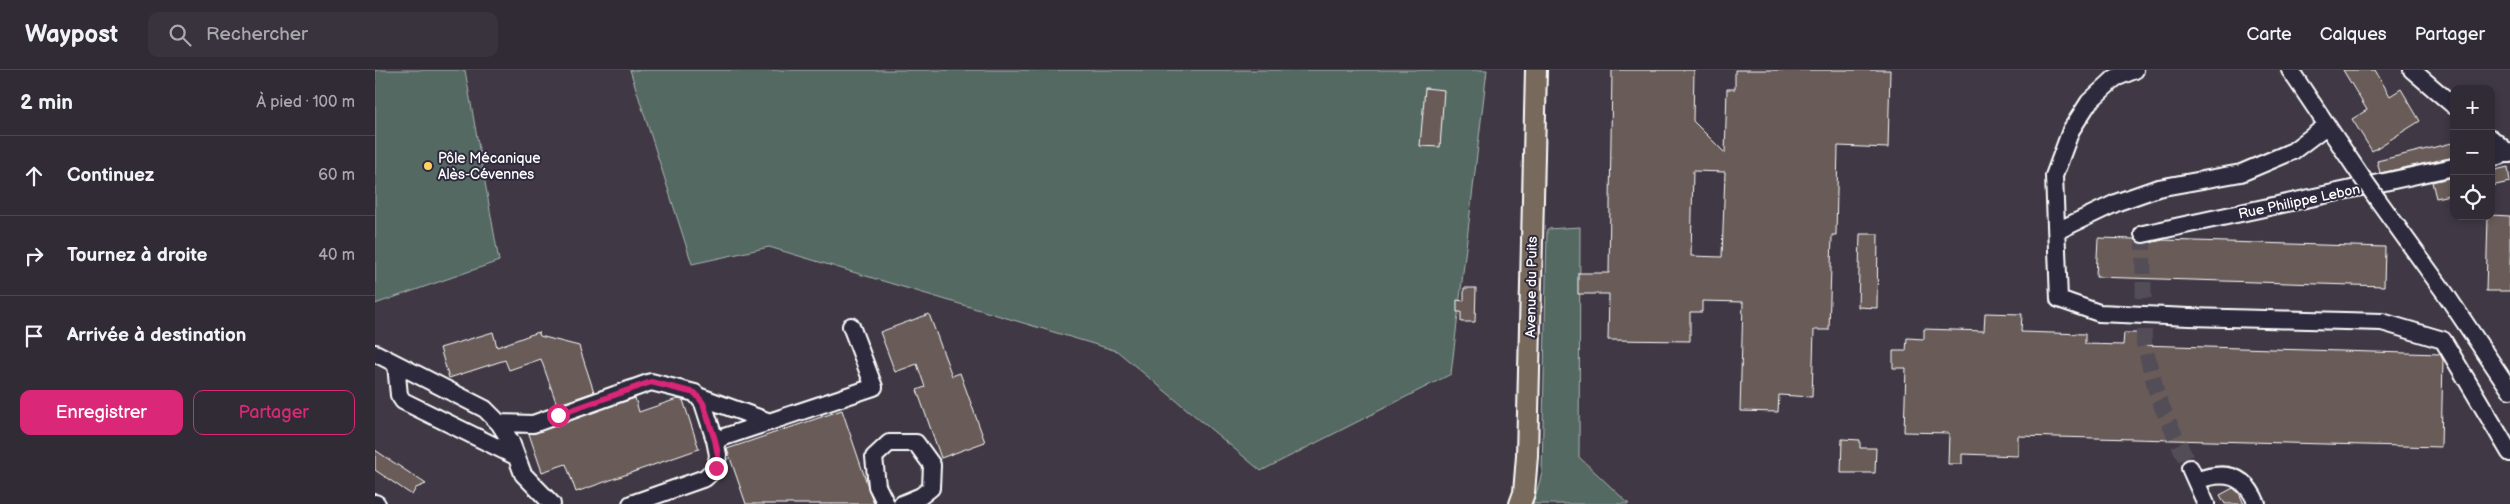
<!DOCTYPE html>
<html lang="fr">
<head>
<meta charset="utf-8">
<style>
  :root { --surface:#302b34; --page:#38333c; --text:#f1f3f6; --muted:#a8a7ac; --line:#4b474f; --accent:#db2777 }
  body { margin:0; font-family:"Balsamiq Sans",sans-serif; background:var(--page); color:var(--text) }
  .controls { position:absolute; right:15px; top:15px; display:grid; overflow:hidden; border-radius:10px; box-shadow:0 2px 8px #0003 }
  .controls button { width:45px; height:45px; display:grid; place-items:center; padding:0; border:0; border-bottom:1px solid var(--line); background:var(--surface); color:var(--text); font:25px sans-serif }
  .stop { position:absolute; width:15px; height:15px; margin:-11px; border:4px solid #db2777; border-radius:50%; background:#fff }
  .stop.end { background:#db2777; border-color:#fff; box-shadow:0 1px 5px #0008 }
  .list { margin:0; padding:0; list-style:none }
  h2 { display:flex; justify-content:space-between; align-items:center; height:65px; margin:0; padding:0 20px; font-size:21px }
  h2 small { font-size:16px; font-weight:400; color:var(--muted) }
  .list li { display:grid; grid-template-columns:32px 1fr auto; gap:15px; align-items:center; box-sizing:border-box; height:80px; padding:0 20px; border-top:1px solid var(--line) }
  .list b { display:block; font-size:19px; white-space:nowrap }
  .list em { font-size:16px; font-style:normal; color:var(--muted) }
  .actions { display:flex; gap:10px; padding:15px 20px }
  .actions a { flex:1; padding:11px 0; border:1px solid var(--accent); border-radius:10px; text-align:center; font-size:18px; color:var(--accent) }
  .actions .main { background:var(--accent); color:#fff }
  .icon { flex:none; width:28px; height:28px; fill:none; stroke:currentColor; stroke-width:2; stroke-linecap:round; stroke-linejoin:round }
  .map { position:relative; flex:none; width:2135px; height:434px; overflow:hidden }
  header { display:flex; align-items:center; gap:30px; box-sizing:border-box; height:70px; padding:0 25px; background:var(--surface); border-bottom:1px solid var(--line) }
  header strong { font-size:24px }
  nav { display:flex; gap:28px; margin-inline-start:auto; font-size:18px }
  .search { width:350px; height:45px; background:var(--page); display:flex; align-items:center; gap:12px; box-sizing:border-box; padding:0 18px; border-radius:10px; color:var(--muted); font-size:19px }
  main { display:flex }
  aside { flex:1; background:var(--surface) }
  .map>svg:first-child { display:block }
</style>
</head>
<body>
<header>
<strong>Waypost</strong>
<div class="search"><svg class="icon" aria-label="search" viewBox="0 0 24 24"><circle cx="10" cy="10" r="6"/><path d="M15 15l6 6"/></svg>Rechercher</div>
<nav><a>Carte</a><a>Calques</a><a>Partager</a></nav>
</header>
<main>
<aside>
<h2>2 min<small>À pied · 100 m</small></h2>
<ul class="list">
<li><svg class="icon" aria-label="ahead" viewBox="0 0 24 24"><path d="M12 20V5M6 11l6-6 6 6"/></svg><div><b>Continuez</b></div><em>60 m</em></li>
<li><svg class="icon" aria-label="right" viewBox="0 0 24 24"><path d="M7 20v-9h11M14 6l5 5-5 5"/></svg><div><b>Tournez à droite</b></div><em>40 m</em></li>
<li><svg class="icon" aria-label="arrive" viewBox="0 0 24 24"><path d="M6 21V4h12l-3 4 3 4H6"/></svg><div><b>Arrivée à destination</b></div></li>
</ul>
<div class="actions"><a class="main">Enregistrer</a><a>Partager</a></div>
</aside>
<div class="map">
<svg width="2135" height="434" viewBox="0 0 2135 434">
  <rect width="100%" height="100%" fill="#403945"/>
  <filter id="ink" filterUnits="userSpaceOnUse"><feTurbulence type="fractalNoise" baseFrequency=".02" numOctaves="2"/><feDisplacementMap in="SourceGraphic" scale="10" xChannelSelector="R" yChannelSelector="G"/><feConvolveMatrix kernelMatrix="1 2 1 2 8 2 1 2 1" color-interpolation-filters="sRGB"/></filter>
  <g filter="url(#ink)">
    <path fill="#546963" stroke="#aab4b1" d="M 0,0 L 90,0 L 124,191 L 0,234 Z
      M 255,0 L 1112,0 L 1076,304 L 886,401 L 742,281 L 394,177 L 317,194 Z
      M 1205,157 L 1204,387 L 1254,434 L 1158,434 L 1167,403 L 1172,159 Z"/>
    <path fill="#695c58" stroke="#fff" fill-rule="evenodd" d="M 1237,0 L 1319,0 L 1318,51 L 1350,83 L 1352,19 L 1360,19 L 1360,0 L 1515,0 L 1513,78 L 1463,76 L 1461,165 L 1457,165 L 1454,260 L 1439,260 L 1437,327 L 1404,325 L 1403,342 L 1365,341 L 1368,232 L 1327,231 L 1327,242 L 1315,242 L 1315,271 L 1233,270 L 1234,224 L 1203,224 L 1203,203 L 1234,203 ZM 1318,101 L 1350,102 L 1347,187 L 1316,186 Z
      M 1968,0 L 2000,0 L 2015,26 L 2026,19 L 2045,51 L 1997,81 L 1977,49 L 1992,40 Z
      M 1050,18 L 1069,20 L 1065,77 L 1045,76 Z
      M 2077,73 L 2079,87 L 2005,103 L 2002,91 Z
      M 2133,97 L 2135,112 L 2116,116 L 2116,101 Z
      M 2079,107 L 2079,124 L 2061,128 L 2057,112 Z
      M 2116,145 L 2135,146 L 2135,221 L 2111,221 L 2113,146 Z
      M 1485,164 L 1503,164 L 1502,238 L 1483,237 Z
      M 1723,168 L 1760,169 L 1764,173 L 1770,174 L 1788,170 L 2010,177 L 2009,216 L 1721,207 Z
      M 1089,218 L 1101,218 L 1100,252 L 1086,252 L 1086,242 L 1082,242 L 1082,230 L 1089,231 Z
      M 1610,243 L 1647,244 L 1646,262 L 1710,264 L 1710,274 L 1748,275 L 1749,263 L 1766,263 L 1765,275 L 2065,284 L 2068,290 L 2066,377 L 1643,366 L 1643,386 L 1587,384 L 1587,394 L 1573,394 L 1574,363 L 1529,362 L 1531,298 L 1518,298 L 1518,281 L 1531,281 L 1532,268 L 1549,269 L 1549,259 L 1609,261 Z
      M 554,244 L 577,306 L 585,303 L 610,372 L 566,388 L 542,320 L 550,317 L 542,294 L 520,302 L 505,262 Z
      M 118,262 L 122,277 L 163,262 L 165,266 L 204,276 L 219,322 L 182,335 L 166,289 L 134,300 L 130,290 L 74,308 L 65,278 Z
      M 260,328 L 264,342 L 302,329 L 308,330 L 324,379 L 201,422 L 191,394 L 167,402 L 154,364 Z
      M 467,340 L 499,434 L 371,434 L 352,379 Z
      M 1467,369 L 1485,370 L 1485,378 L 1501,378 L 1500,403 L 1466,403 Z
      M 0,380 L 51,414 L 41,418 L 37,425 L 0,400 Z
      M 1858,418 L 1864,423 L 1869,434 L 1850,434 L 1845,425 Z"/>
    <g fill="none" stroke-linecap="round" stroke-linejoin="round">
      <path stroke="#534d58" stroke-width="16" stroke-dasharray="16 8" stroke-linecap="butt" d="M 1768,164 L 1769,273 L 1783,328 L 1815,398"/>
      <defs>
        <path id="minor" d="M 1760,0 L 1740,8 L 1714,32 L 1696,60 L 1679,106 L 1684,229 L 1724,243 L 1814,247 L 2007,252 L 2068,270 L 2135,383
          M 1915,0 L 1986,106
          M 2037,0 L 2079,36
          M 2116,68 L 2135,84
          M 2116,88 L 2134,83
          M 2003,130 L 2070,223 L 2135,320
          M 1682,161 L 1743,132 L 1783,118 L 1866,103 L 1918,81 L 1951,56
          M 1768,164 L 2079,97
          M 0,283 L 110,339 L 124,353 L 136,372 L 148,404 L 177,434
          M 21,295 L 24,325 L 28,331 L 140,386
          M 323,326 L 395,352
          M 124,353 L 158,354 L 276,312 L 320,323 L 328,333 L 340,370 L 343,385 L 341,398 L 330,408 L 256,434
          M 340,370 L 499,317 L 476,256
          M 1815,398 L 1831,434
          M 1821,411 C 1849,400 1870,404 1882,434
          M 0,433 L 2,434
          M 511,434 L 502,416 L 499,387 L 514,373 L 541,373 L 557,395 L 556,418 L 546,426 L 527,434"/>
        <path id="major" d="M 1145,434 L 1149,423 L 1152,386 L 1161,0"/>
      </defs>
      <use href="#minor" stroke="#fff" stroke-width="20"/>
      <use href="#major" stroke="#fff" stroke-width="24"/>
      <use href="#minor" stroke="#2f2a3d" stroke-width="16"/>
      <use href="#major" stroke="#77695c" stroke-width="20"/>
      <defs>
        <path id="minor-bridge" d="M 1986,106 L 2003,130"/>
      </defs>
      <use href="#minor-bridge" stroke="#fff" stroke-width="20" stroke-linecap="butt"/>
      <use href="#minor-bridge" stroke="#2f2a3d" stroke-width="16"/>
    </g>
  </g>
  <g fill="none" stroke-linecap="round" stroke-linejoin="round" filter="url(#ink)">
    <path stroke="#db2777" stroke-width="6" d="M 183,345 L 276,312 L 320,323 L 328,333 L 340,370 L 343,385 L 341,398"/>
  </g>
  <circle fill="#ffd166" stroke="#2f2a3d" stroke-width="2" cx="53" cy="96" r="5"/>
  <g text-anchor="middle" stroke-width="4" stroke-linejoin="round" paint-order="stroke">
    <g font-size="14" fill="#fff" stroke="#2f2a3d" text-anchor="start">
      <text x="63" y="93">Pôle Mécanique<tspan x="63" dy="16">Alès-Cévennes</tspan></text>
    </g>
    <g font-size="14" fill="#fff" stroke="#2f2a3d">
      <text transform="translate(1924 131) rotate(-12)" y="5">Rue Philippe Lebon</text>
      <text transform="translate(1156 217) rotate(-89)" y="5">Avenue du Puits</text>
    </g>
  </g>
</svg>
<div class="controls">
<button>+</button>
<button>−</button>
<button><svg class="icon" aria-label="locate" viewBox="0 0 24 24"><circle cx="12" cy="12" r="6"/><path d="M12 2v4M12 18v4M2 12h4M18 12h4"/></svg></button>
</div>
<div class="stop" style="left:183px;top:345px"></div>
<div class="stop end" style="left:341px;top:398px"></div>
</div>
</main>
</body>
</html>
